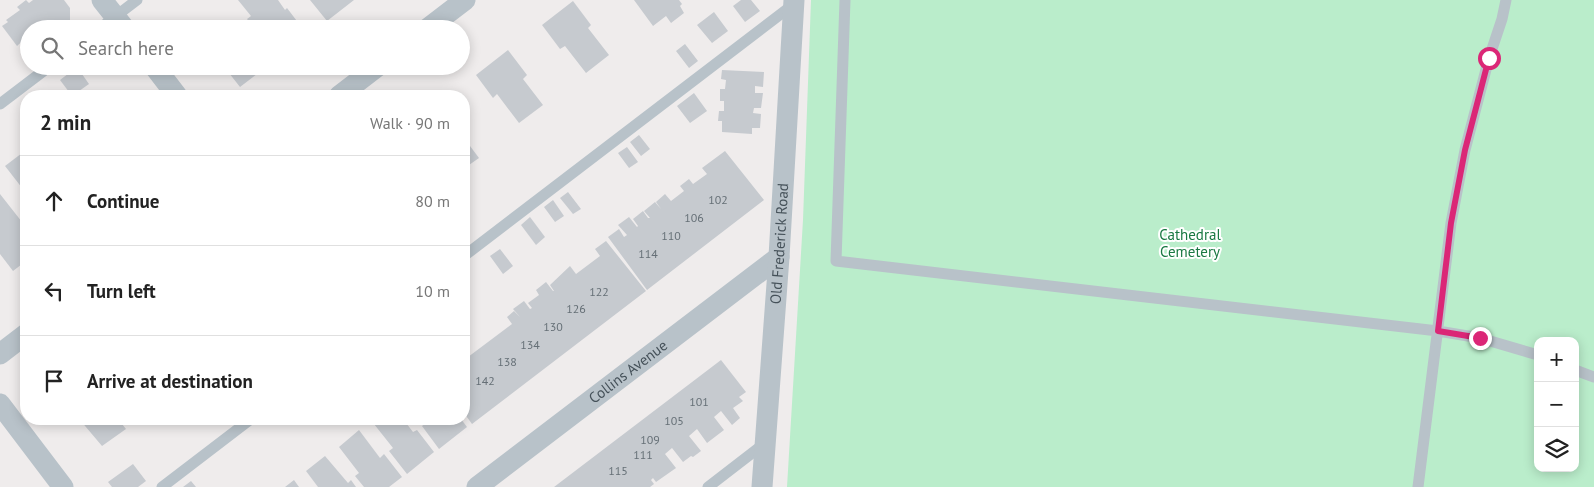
<!DOCTYPE html>
<html lang="en">
<head>
<meta charset="utf-8">
<style>
  :root { --surface:#fff; --page:#f2f2f2; --text:#222; --muted:#767676; --line:#e0e0e0 }
  body { margin:0; font-family:"PT Sans",sans-serif; background:var(--page); color:var(--text) }
  .controls { position:absolute; right:15px; bottom:15px; display:grid; overflow:hidden; border-radius:10px; box-shadow:0 2px 12px #0003 }
  .controls button { width:45px; height:45px; display:grid; place-items:center; padding:0; border:0; border-bottom:1px solid var(--line); background:var(--surface); color:var(--text); font:25px sans-serif }
  .stop { position:absolute; width:15px; height:15px; margin:-11px; border:4px solid #db2777; border-radius:50%; background:#fff }
  .stop.end { background:#db2777; border-color:#fff; box-shadow:0 1px 5px #0008 }
  .list { margin:0; padding:0; list-style:none }
  h2 { display:flex; justify-content:space-between; align-items:center; height:65px; margin:0; padding:0 20px; font-size:21px }
  h2 small { font-size:16px; font-weight:400; color:var(--muted) }
  .list li { display:grid; grid-template-columns:32px 1fr auto; gap:15px; align-items:center; box-sizing:border-box; height:90px; padding:0 20px; border-top:1px solid var(--line) }
  .list b { display:block; font-size:19px; white-space:nowrap }
  .list em { font-size:16px; font-style:normal; color:var(--muted) }
  .icon { flex:none; width:28px; height:28px; fill:none; stroke:currentColor; stroke-width:2; stroke-linecap:round; stroke-linejoin:round }
  .map { position:relative; flex:none; width:1594px; height:487px; overflow:hidden }
  .search { position:absolute; background:var(--surface); box-shadow:0 2px 12px #0003; left:20px; top:20px; width:450px; height:55px; display:flex; align-items:center; gap:12px; box-sizing:border-box; padding:0 18px; border-radius:28px; color:var(--muted); font-size:19px }
  .panel { position:absolute; background:var(--surface); box-shadow:0 2px 12px #0003; left:20px; top:90px; width:450px; height:335px; border-radius:20px }
  .map>svg:first-child { display:block }
</style>
</head>
<body>
<div class="map">
<svg width="1594" height="487" viewBox="0 0 1594 487">
  <rect width="100%" height="100%" fill="#efecec"/>
  <path fill="#baedcb" fill-rule="evenodd" d="M 811,0 L 1594,0 L 1594,487 L 787,487 L 803,220 ZM 1538,341 L 1575,341 L 1575,468 L 1538,468 Z"/>
  <path fill="#c6cacf" d="M 26,0 L 29,3 L 33,0 L 64,0 L 70,8 L 70,21 L 60,29 L 29,29 L 29,35 L 17,46 L 2,26 L 8,22 L 6,20 L 20,10 L 17,7 Z
    M 238,0 L 278,0 L 285,10 L 287,8 L 303,29 L 255,29 L 247,19 L 251,16 Z
    M 310,0 L 354,0 L 327,21 Z
    M 634,0 L 679,0 L 682,4 L 680,6 L 684,13 L 671,23 L 666,16 L 653,26 Z
    M 741,0 L 751,0 L 760,11 L 745,22 L 733,6 Z
    M 573,1 L 591,25 L 588,28 L 609,55 L 586,73 L 565,46 L 560,49 L 542,25 Z
    M 714,12 L 728,31 L 712,43 L 697,25 Z
    M 685,44 L 698,61 L 689,68 L 676,51 Z
    M 508,50 L 527,75 L 523,79 L 543,105 L 519,123 L 497,94 L 493,98 L 476,75 Z
    M 219,66 L 259,66 L 262,70 L 240,87 L 229,73 L 226,75 Z
    M 77,67 L 89,84 L 72,96 L 60,80 Z
    M 722,70 L 764,72 L 763,87 L 755,86 L 755,93 L 763,93 L 761,108 L 754,108 L 753,113 L 761,114 L 760,128 L 752,128 L 752,134 L 722,132 L 722,121 L 718,121 L 719,111 L 724,111 L 724,101 L 720,101 L 720,89 L 725,89 L 726,80 L 721,79 Z
    M 694,93 L 707,111 L 690,123 L 677,106 Z
    M 639,135 L 650,149 L 641,156 L 630,142 Z
    M 464,138 L 479,158 L 469,165 L 464,159 Z
    M 627,147 L 638,162 L 629,168 L 618,153 Z
    M 26,150 L 26,193 L 5,166 Z
    M 725,151 L 764,200 L 647,290 L 608,237 L 619,229 L 624,237 L 627,235 L 618,225 L 629,217 L 637,227 L 638,226 L 633,219 L 643,211 L 648,218 L 650,218 L 644,211 L 655,202 L 661,209 L 656,202 L 665,194 L 671,201 L 684,191 L 680,186 L 689,179 L 693,184 L 707,174 L 702,168 Z
    M 568,192 L 581,209 L 573,214 L 560,198 Z
    M 0,194 L 22,222 L 26,219 L 26,261 L 13,271 L 0,254 Z
    M 553,200 L 564,216 L 555,222 L 544,207 Z
    M 530,217 L 545,237 L 536,245 L 521,225 Z
    M 606,241 L 646,291 L 472,424 L 464,413 L 464,360 L 512,324 L 507,317 L 514,311 L 520,317 L 513,309 L 524,301 L 530,309 L 532,308 L 528,303 L 539,295 L 536,290 L 546,282 L 553,291 L 554,291 L 550,285 L 570,266 L 576,274 L 600,256 L 595,249 Z
    M 500,249 L 513,266 L 503,274 L 490,256 Z
    M 721,360 L 746,392 L 739,397 L 743,401 L 733,408 L 740,418 L 732,425 L 721,411 L 714,417 L 724,430 L 707,443 L 697,429 L 689,436 L 701,451 L 693,457 L 691,456 L 683,462 L 672,448 L 665,454 L 676,468 L 656,482 L 653,478 L 651,480 L 654,484 L 650,487 L 554,487 Z
    M 71,419 L 118,419 L 126,429 L 102,446 L 80,420 L 75,424 Z
    M 370,419 L 403,419 L 413,432 L 417,430 L 434,452 L 407,474 L 389,451 L 393,448 Z
    M 422,419 L 461,419 L 467,427 L 439,449 L 422,426 L 426,423 Z
    M 359,430 L 380,458 L 384,454 L 402,477 L 389,487 L 364,487 L 355,476 L 359,473 L 339,447 Z
    M 325,456 L 348,483 L 351,480 L 356,487 L 318,487 L 306,471 Z
    M 133,464 L 146,481 L 138,487 L 112,487 L 108,482 Z
    M 294,480 L 299,487 L 285,487 Z
    M 191,481 L 196,487 L 183,487 Z"/>
  <g fill="none" stroke-linecap="round" stroke-linejoin="round">
    <path stroke="#b8c2c9" stroke-width="11" d="M 845,0 L 836,261 L 1438,331 L 1480,338 L 1538,355
      M 99,29 L 137,0
      M 0,104 L 50,66
      M 464,256 L 794,4
      M 1575,370 L 1594,377
      M 162,487 L 251,419
      M 708,487 L 765,443
      M 1418,487 L 1451,223 L 1465,150 L 1489,58 L 1502,19 L 1506,0"/>
    <g stroke="#b8c2c9" stroke-width="21">
      <path d="M 102,0 L 125,29"/>
      <path d="M 427,29 L 465,0"/>
      <path d="M 154,66 L 177,96"/>
      <path d="M 339,96 L 378,66"/>
      <path d="M 0,354 L 26,334"/>
      <path d="M 0,404 L 63,487"/>
      <path id="s1" d="M 477,487 L 779,257"/>
      <path id="s2" d="M 762,487 L 779,257 L 794,0"/>
    </g>
  </g>
  <g fill="none" stroke-linecap="round" stroke-linejoin="round">
    <path stroke="#db2777" stroke-width="6" d="M 1480,338 L 1438,331 L 1451,223 L 1465,150 L 1489,58"/>
  </g>
  <g text-anchor="middle" stroke-width="4" stroke-linejoin="round" paint-order="stroke">
    <g font-size="12" fill="#656f76">
      <text x="718" y="204">102</text>
      <text x="694" y="222">106</text>
      <text x="671" y="240">110</text>
      <text x="648" y="258">114</text>
      <text x="599" y="296">122</text>
      <text x="576" y="313">126</text>
      <text x="553" y="331">130</text>
      <text x="530" y="349">134</text>
      <text x="507" y="366">138</text>
      <text x="485" y="385">142</text>
      <text x="699" y="406">101</text>
      <text x="674" y="425">105</text>
      <text x="650" y="444">109</text>
      <text x="643" y="459">111</text>
      <text x="618" y="475">115</text>
    </g>
    <g font-size="15" fill="#197842" stroke="#fff">
      <text x="1190" y="240">Cathedral<tspan x="1190" dy="17">Cemetery</tspan></text>
    </g>
    <g font-size="15" fill="#455159" stroke="#fff">
      <text dy="5" stroke="none"><textPath href="#s2" startOffset="244">Old Frederick Road</textPath></text>
      <text dy="5" stroke="none"><textPath href="#s1" startOffset="190">Collins Avenue</textPath></text>
    </g>
  </g>
</svg>
<div class="controls">
<button>+</button>
<button>−</button>
<button><svg class="icon" aria-label="layers" viewBox="0 0 24 24"><path d="M12 4l9 5-9 5-9-5zM3 14l9 5 9-5"/></svg></button>
</div>
<div class="stop" style="left:1489px;top:58px"></div>
<div class="stop end" style="left:1480px;top:338px"></div>
<div class="search"><svg class="icon" aria-label="search" viewBox="0 0 24 24"><circle cx="10" cy="10" r="6"/><path d="M15 15l6 6"/></svg>Search here</div>
<section class="panel">
<h2>2 min<small>Walk · 90 m</small></h2>
<ul class="list">
<li><svg class="icon" aria-label="ahead" viewBox="0 0 24 24"><path d="M12 20V5M6 11l6-6 6 6"/></svg><div><b>Continue</b></div><em>80 m</em></li>
<li><svg class="icon" aria-label="left" viewBox="0 0 24 24"><path d="M17 20v-9H6M10 6l-5 5 5 5"/></svg><div><b>Turn left</b></div><em>10 m</em></li>
<li><svg class="icon" aria-label="arrive" viewBox="0 0 24 24"><path d="M6 21V4h12l-3 4 3 4H6"/></svg><div><b>Arrive at destination</b></div></li>
</ul>
</section>
</div>
</body>
</html>
